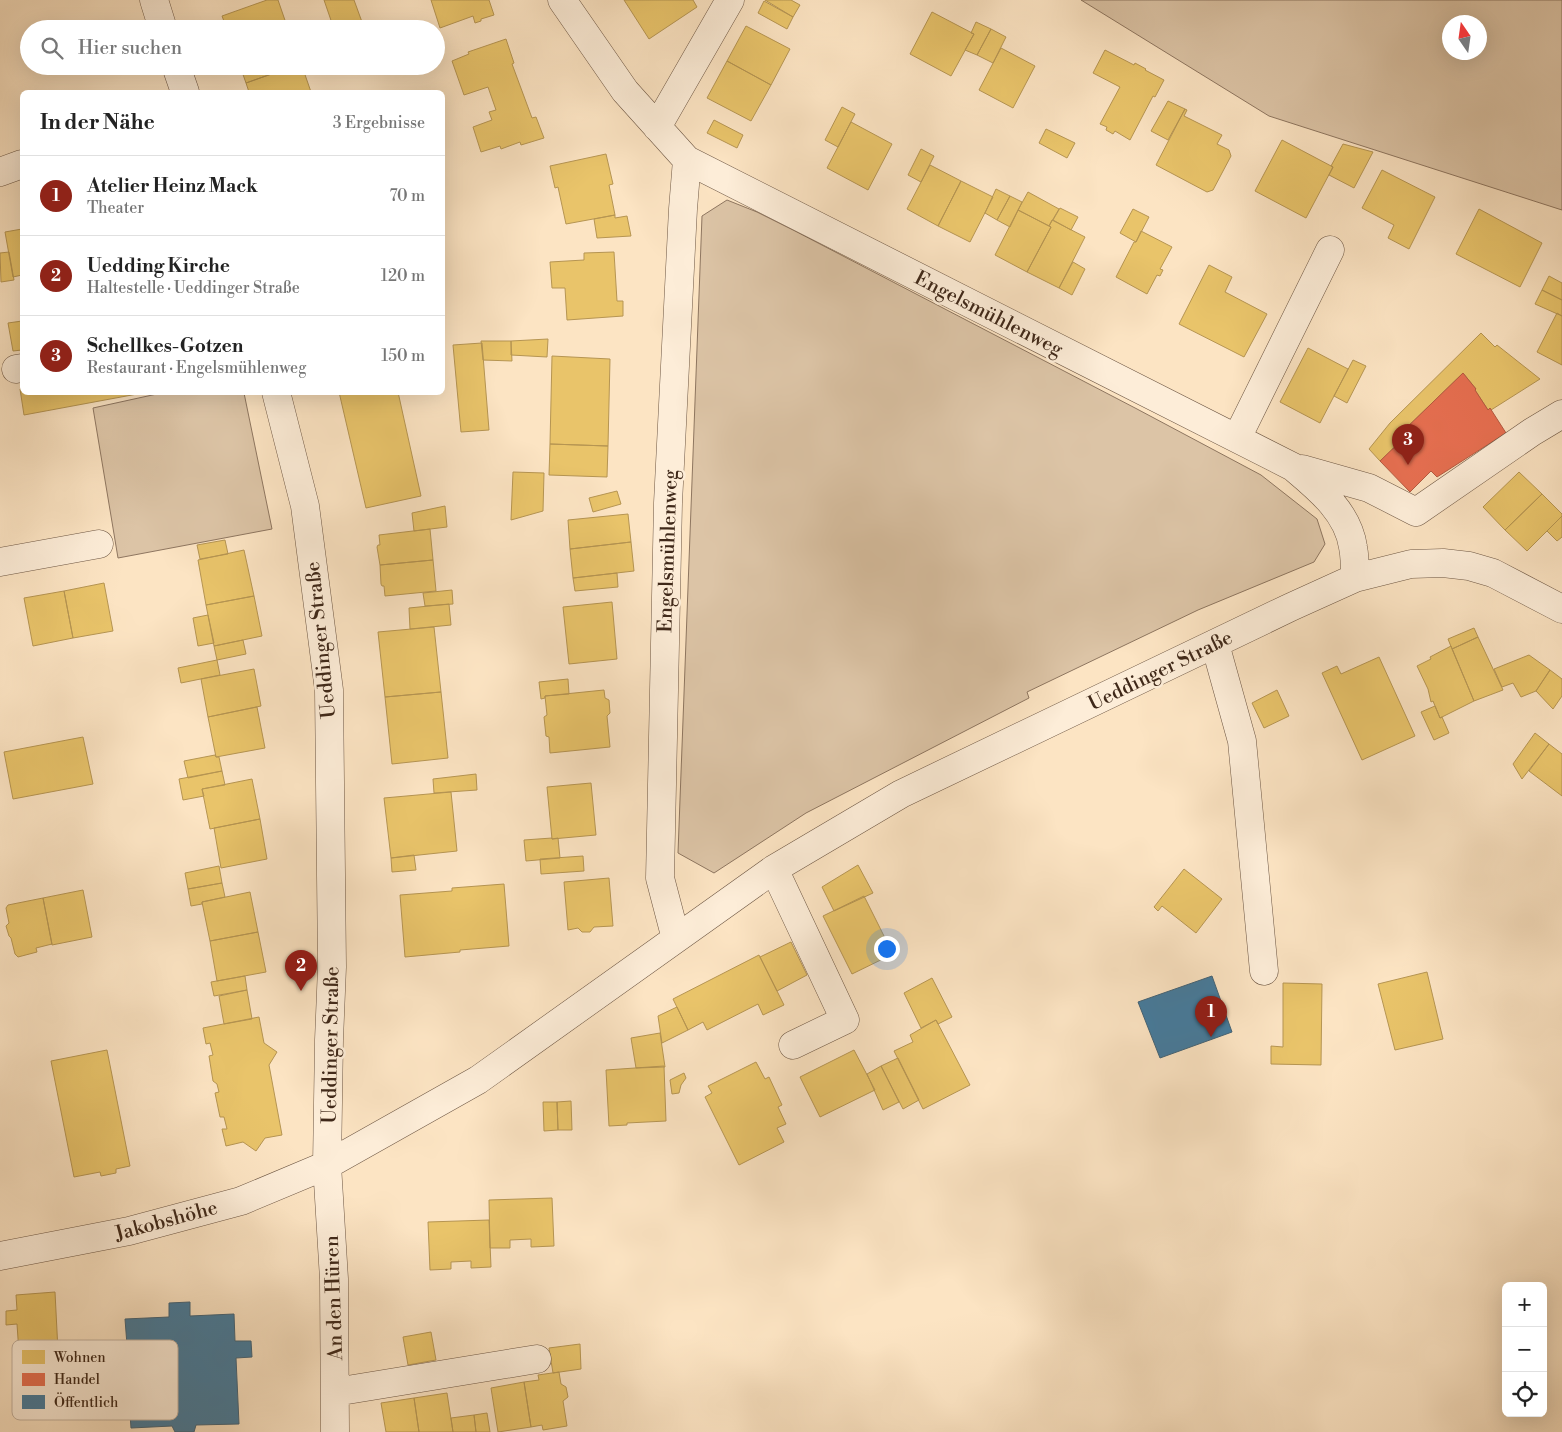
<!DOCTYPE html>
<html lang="de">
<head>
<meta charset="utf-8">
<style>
  :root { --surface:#fff; --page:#f6f6f6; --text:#222; --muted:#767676; --line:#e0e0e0; --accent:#8f2418 }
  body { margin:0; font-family:"Libre Bodoni",serif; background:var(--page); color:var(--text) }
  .controls { position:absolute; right:15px; bottom:15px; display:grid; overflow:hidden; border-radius:8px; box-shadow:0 5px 20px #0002 }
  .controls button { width:45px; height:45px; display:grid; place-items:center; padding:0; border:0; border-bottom:1px solid var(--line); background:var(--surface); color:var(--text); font:25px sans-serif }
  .compass { position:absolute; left:1442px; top:15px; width:45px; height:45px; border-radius:50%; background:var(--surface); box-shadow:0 5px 20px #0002; rotate:347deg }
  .you { position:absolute; left:886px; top:948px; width:18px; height:18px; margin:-12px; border:4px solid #fff; border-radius:50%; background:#1a73e8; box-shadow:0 0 0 8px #1a73e833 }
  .badge { display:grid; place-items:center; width:32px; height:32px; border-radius:50%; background:var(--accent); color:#fff; font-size:16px; font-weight:700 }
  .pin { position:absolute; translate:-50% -41px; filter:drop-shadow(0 1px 2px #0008) }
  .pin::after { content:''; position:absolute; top:26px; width:18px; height:15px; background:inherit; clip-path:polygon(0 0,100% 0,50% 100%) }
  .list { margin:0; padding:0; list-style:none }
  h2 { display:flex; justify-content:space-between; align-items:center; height:65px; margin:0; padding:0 20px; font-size:21px }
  h2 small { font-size:16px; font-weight:400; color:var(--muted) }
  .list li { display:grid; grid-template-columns:32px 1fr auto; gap:15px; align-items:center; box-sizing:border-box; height:80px; padding:0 20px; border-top:1px solid var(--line) }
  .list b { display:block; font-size:19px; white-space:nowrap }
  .list p { margin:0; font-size:16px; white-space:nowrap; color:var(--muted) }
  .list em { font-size:16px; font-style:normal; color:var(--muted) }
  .icon { flex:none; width:28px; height:28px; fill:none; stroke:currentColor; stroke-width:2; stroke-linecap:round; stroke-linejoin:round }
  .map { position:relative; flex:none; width:1562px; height:1432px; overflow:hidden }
  .search { position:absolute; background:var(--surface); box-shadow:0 5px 20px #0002; left:20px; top:20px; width:425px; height:55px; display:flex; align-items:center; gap:12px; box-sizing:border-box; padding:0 18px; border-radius:28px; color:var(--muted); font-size:19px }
  .panel { position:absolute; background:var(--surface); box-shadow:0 5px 20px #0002; left:20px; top:90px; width:425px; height:305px; border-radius:8px }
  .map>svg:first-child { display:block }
</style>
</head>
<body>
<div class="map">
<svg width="1562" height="1432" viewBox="0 0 1562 1432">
  <rect width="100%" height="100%" fill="#fce4c3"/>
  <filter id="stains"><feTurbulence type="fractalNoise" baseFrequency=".004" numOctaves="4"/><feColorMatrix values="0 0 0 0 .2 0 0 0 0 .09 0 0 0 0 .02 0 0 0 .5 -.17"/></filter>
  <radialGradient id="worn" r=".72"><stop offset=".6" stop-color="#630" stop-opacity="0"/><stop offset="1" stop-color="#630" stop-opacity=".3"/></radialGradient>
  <path fill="#dcc4a6" stroke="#8e7660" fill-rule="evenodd" d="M 1081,0 L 1562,0 L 1562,210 L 1269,116 ZM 1480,22 L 1480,52 L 1450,52 L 1450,22 Z
    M 727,200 L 757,212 L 795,231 L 1137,409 L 1261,475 L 1317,519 L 1325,544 L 1314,562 L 1198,610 L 1027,692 L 1029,698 L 806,813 L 714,873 L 678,853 L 702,216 Z
    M 166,392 L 244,393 L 272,529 L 118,558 L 93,408 Z"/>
  <path fill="#e9c46a" stroke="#b69552" d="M 267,0 L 278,0 L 288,29 L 227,29 L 222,16 Z
    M 324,0 L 354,0 L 362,22 L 342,29 L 334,29 Z
    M 431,0 L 489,0 L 494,15 L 481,19 L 481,21 L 475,23 L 473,16 L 440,28 Z
    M 624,0 L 693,0 L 697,7 L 649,39 Z
    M 765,0 L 791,0 L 800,5 L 793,17 Z
    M 764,1 L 793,17 L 787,29 L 758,13 Z
    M 932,12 L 974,34 L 951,76 L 910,54 Z
    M 976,22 L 991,29 L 977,55 L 965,50 L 974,34 L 971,33 Z
    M 746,26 L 790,49 L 771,85 L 727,61 Z
    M 991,29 L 1006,37 L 993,63 L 977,55 Z
    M 506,39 L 514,63 L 512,64 L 532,118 L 536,117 L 544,138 L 521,145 L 520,142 L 501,149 L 500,146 L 481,152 L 473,127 L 492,120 L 489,112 L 496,110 L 488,87 L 464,95 L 452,61 L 469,54 L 468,52 Z
    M 1001,48 L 1035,66 L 1013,108 L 979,90 Z
    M 1105,50 L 1134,65 L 1135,63 L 1146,69 L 1145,70 L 1164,80 L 1155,97 L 1153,96 L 1130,140 L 1115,131 L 1113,134 L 1106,130 L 1107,127 L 1100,124 L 1120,87 L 1093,73 Z
    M 727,61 L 771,85 L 751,121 L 707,98 Z
    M 240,66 L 294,66 L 246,83 Z
    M 294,66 L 302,66 L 311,92 L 249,92 L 246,83 Z
    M 1168,101 L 1185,109 L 1168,140 L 1151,131 Z
    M 842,107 L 855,114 L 838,147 L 825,140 Z
    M 1185,109 L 1187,110 L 1184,116 L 1222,135 L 1217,144 L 1229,150 L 1231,156 L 1213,190 L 1207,192 L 1156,165 Z
    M 714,120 L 743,135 L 737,148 L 707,133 Z
    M 851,122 L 892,144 L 868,190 L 827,168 Z
    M 1046,129 L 1075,143 L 1067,158 L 1039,143 Z
    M 1282,140 L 1333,167 L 1306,218 L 1255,191 Z
    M 1343,144 L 1373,152 L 1354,188 L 1329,175 L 1333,167 L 1331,166 Z
    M 921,149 L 934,156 L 921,182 L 908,175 Z
    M 606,154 L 613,184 L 609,185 L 615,215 L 566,224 L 558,187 L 555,188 L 550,166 Z
    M 930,165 L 961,181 L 938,226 L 907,209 Z
    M 1382,170 L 1435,197 L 1409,249 L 1388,238 L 1394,225 L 1362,208 Z
    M 961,181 L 993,197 L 970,242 L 938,226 Z
    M 996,189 L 1010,196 L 997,220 L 985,213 Z
    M 1028,192 L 1059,209 L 1049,226 L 1018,210 Z
    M 1010,196 L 1022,202 L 1010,227 L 997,220 Z
    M 1060,208 L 1078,217 L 1071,230 L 1053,220 Z
    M 1133,209 L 1149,217 L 1136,242 L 1120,233 Z
    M 1479,209 L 1542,243 L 1520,287 L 1456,254 Z
    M 1018,210 L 1051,227 L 1027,272 L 995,255 Z
    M 615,215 L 615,218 L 627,216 L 631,236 L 597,238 L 594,219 Z
    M 1052,220 L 1085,237 L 1059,288 L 1027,272 L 1051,227 L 1049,226 Z
    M 22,229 L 22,275 L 13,277 L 5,232 Z
    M 1141,231 L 1172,247 L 1160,269 L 1163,270 L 1160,276 L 1157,275 L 1147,294 L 1116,277 L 1134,242 L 1136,242 Z
    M 9,252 L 14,280 L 1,282 L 0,253 Z
    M 614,252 L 617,301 L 623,301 L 623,316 L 567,320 L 565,288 L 552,288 L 550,262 L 584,260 L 584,253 Z
    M 1073,262 L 1085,269 L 1072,295 L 1059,288 Z
    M 1209,265 L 1232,277 L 1225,292 L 1267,314 L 1244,357 L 1179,324 Z
    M 1549,276 L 1562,283 L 1562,300 L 1542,290 Z
    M 1542,290 L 1562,300 L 1562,316 L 1535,304 Z
    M 1557,313 L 1562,316 L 1562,365 L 1537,352 Z
    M 22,321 L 22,350 L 13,351 L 8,323 Z
    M 1481,333 L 1495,347 L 1497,345 L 1540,379 L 1491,410 L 1490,408 L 1488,410 L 1475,390 L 1476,389 L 1463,373 L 1399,435 L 1403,439 L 1380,461 L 1369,449 L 1390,423 Z
    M 548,339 L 547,357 L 511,355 L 511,341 Z
    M 481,341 L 511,341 L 512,361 L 483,360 Z
    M 482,343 L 489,430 L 461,432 L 453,345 Z
    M 1308,348 L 1348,369 L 1320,423 L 1280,402 Z
    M 552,356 L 610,359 L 608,446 L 550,444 Z
    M 1353,360 L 1366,366 L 1347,403 L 1334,396 Z
    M 20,389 L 22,389 L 22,392 L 148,392 L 24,415 Z
    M 339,392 L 398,392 L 421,496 L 366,508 Z
    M 550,444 L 608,446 L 607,477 L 549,475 Z
    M 513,472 L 544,473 L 543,511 L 511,520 Z
    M 1519,472 L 1542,494 L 1505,530 L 1483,507 Z
    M 617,491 L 621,504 L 593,512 L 589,498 Z
    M 1542,494 L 1562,514 L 1562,516 L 1527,551 L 1505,530 Z
    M 445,506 L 447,527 L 414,531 L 412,513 Z
    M 628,514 L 631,542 L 570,549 L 568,520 Z
    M 1562,516 L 1562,537 L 1557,541 L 1547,531 Z
    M 430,529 L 433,560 L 380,565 L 377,547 L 378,545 L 380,545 L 379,535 Z
    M 225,540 L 228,554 L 200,559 L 197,545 Z
    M 631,542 L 634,571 L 573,578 L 570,549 Z
    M 244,550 L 254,596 L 206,605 L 198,560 Z
    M 433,560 L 436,591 L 385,596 L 384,586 L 382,586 L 381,584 L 380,565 Z
    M 617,573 L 618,587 L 575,591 L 573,578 Z
    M 104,583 L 113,631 L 73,638 L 64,591 Z
    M 452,590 L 453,604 L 425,606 L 423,593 Z
    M 64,591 L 73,638 L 33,646 L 24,598 Z
    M 254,596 L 262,636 L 214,646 L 206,605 Z
    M 612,602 L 617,659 L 569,664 L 563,607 Z
    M 449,604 L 451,625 L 410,629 L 409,608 Z
    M 208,615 L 214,643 L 198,646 L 193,618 Z
    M 434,627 L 441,692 L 385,697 L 378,632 Z
    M 1474,628 L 1478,637 L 1452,649 L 1448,639 Z
    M 1478,637 L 1503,690 L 1474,701 L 1452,649 Z
    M 243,640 L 246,654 L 217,660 L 214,646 Z
    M 1451,646 L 1474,701 L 1440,718 L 1433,701 L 1431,702 L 1428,689 L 1417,666 L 1431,659 L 1430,657 Z
    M 1529,655 L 1550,670 L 1536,691 L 1521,697 L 1513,683 L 1502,687 L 1494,669 Z
    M 1379,657 L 1415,736 L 1362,760 L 1322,673 L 1337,666 L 1341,674 Z
    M 217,660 L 220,675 L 181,683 L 178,668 Z
    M 254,669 L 261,706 L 208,717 L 201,679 Z
    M 1550,670 L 1562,679 L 1562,696 L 1553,709 L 1536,691 Z
    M 568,679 L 569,694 L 545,696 L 545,698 L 541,699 L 539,682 Z
    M 604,690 L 605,698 L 609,700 L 610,713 L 607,716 L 610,747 L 550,753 L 549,737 L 546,736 L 544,717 L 547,715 L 545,696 Z
    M 1277,690 L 1289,716 L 1264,728 L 1252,703 Z
    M 441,692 L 448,758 L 392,764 L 385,697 Z
    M 1435,706 L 1440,718 L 1442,717 L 1449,733 L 1434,740 L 1421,712 Z
    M 257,707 L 265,748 L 216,757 L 208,717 Z
    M 1535,733 L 1549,744 L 1522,779 L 1513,764 Z
    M 83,737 L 93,784 L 13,799 L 4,752 Z
    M 1549,744 L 1562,754 L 1562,796 L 1529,771 Z
    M 215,755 L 216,757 L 219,757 L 222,771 L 188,778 L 184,761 Z
    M 222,771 L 225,785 L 202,789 L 204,796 L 183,800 L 179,779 Z
    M 476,774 L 477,790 L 434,793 L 433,779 Z
    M 252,779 L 260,819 L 210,829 L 202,789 Z
    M 591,783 L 596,835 L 552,839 L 547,787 Z
    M 451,792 L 457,851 L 391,858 L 384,798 Z
    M 260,819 L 267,859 L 221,868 L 214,828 Z
    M 552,838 L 552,839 L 558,838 L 560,858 L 526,861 L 524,840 Z
    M 414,855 L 416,870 L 392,872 L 391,858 Z
    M 583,856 L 584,871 L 541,874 L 540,859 Z
    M 858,865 L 873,893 L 834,911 L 822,887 Z
    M 219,866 L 222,883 L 188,889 L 185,873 Z
    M 1184,869 L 1222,899 L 1196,933 L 1162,906 L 1158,911 L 1154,907 Z
    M 609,878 L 613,926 L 594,927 L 590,932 L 582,932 L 578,928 L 568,930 L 564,882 Z
    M 222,883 L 225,897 L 202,902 L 202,904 L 191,906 L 188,889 Z
    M 504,884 L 509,946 L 460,950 L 460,952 L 405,957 L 400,895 L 452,891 L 452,888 Z
    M 83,890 L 92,937 L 52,945 L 43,898 Z
    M 250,892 L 258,932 L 210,941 L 202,902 Z
    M 864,896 L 893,954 L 852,974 L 823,916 Z
    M 43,898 L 52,944 L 36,948 L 37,952 L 18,957 L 15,954 L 11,938 L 9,936 L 6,926 L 9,923 L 6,908 L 8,905 Z
    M 258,932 L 266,972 L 217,981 L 210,941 Z
    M 791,942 L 807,975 L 777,991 L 760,957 Z
    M 759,955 L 784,1005 L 763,1015 L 758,1004 L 707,1030 L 703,1022 L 688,1030 L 673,999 Z
    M 1427,972 L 1443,1039 L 1395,1050 L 1378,984 Z
    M 245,976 L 247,990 L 214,996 L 211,982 Z
    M 932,978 L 952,1017 L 938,1024 L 936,1020 L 921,1028 L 904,993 Z
    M 1283,983 L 1322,984 L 1321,1065 L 1271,1064 L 1271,1046 L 1283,1047 Z
    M 247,990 L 252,1019 L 224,1024 L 219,996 Z
    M 677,1007 L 688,1030 L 662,1043 L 658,1016 Z
    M 259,1017 L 264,1043 L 277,1052 L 269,1065 L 282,1135 L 265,1138 L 256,1151 L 243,1142 L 226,1146 L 222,1129 L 227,1129 L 224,1117 L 220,1117 L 215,1093 L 219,1092 L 217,1084 L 213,1081 L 209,1056 L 213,1055 L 210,1043 L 206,1044 L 203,1028 Z
    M 936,1020 L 970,1085 L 923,1109 L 894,1051 L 913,1042 L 910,1035 Z
    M 660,1033 L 665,1067 L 636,1068 L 631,1038 Z
    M 107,1050 L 130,1166 L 116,1169 L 116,1173 L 101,1176 L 100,1172 L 74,1177 L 51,1061 Z
    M 854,1050 L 875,1090 L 820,1117 L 800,1077 Z
    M 898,1058 L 919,1100 L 903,1109 L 881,1066 Z
    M 756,1062 L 765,1079 L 769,1077 L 782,1105 L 778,1107 L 786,1124 L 777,1128 L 784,1142 L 739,1165 L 705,1097 L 712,1093 L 708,1086 Z
    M 664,1066 L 666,1121 L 627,1123 L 627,1125 L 609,1126 L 606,1070 Z
    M 881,1066 L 899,1102 L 883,1110 L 867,1074 Z
    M 684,1073 L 686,1078 L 681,1085 L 679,1093 L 672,1094 L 670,1080 Z
    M 571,1101 L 572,1130 L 558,1130 L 557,1102 Z
    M 543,1102 L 557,1102 L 558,1130 L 544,1131 Z
    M 552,1198 L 554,1246 L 531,1247 L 531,1239 L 510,1240 L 510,1248 L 490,1248 L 489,1200 Z
    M 489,1220 L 491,1267 L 471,1268 L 471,1261 L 451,1262 L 451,1269 L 430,1270 L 428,1222 Z
    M 55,1292 L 58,1351 L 19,1353 L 17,1324 L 6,1325 L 6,1311 L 17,1310 L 16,1295 Z
    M 431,1332 L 436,1360 L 408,1365 L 403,1337 Z
    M 580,1344 L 581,1369 L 553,1373 L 549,1348 Z
    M 559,1372 L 561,1384 L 566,1387 L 568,1397 L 563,1401 L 567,1426 L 543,1430 L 542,1425 L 531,1427 L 524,1382 L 539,1380 L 538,1375 Z
    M 524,1382 L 531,1427 L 498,1432 L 491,1388 Z
    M 447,1393 L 453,1432 L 419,1432 L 414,1398 Z
    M 414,1398 L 419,1432 L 386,1432 L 381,1403 Z
    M 487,1413 L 490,1432 L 476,1432 L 474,1415 Z
    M 474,1415 L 476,1432 L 453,1432 L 451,1418 Z"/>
  <path fill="#e76f51" stroke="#b55a40" d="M 1463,373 L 1476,389 L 1475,390 L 1488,410 L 1490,408 L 1506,433 L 1437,477 L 1431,471 L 1410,492 L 1380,461 L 1403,439 L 1399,435 Z"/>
  <path fill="#457b9d" stroke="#436275" d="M 1212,976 L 1232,1032 L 1160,1058 L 1138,1002 Z
    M 190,1302 L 190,1316 L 234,1314 L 235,1341 L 251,1341 L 252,1357 L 236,1358 L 239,1424 L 196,1425 L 194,1432 L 175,1432 L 172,1426 L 131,1428 L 129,1400 L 108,1401 L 106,1346 L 127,1345 L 125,1319 L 169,1317 L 169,1303 Z"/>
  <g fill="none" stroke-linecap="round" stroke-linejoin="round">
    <defs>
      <path id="minor" d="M 154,0 L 163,29
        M 562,0 L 625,91 L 687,160 L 1293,467 C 1318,488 1348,512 1353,547 C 1355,557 1355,568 1355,578
        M 176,66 L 185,92
        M 657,127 L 730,0
        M 0,172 L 22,164
        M 16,369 L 22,368
        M 276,392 L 305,506 L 329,690 L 332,967 L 329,1040 L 327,1165 L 334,1279 L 335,1432
        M 1237,438 L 1330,250
        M 1302,469 L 1369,488 L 1416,512 L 1532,432 L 1562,414
        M 0,562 L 99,544
        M 1215,644 L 1242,741 L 1264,971
        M 774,869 L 845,1020 L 793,1045
        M 676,939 L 660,878 L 668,503 L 683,209 L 687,160
        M 0,1256 L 129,1231 L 241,1201 L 327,1165 L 478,1080 L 774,869 L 901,794 L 1291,607 L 1355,578 L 1411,564 L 1443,563 L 1469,566 L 1493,573 L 1562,609
        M 335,1392 L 537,1359"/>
    </defs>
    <use href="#minor" stroke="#6e5744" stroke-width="29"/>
    <use href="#minor" stroke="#fdedd8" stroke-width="28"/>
  </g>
  <g text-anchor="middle" stroke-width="5" stroke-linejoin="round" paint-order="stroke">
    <g font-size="20" fill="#3f2819" stroke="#fdedd8">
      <text transform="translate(989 313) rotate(27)" y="7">Engelsmühlenweg</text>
      <text transform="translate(667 551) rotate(-88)" y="7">Engelsmühlenweg</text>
      <text transform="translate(320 640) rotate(-96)" y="7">Ueddinger Straße</text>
      <text transform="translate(1160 670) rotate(-26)" y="7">Ueddinger Straße</text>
      <text transform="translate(330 1045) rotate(-89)" y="7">Ueddinger Straße</text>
      <text transform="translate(166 1220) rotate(-15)" y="7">Jakobshöhe</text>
      <text transform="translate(333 1298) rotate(-92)" y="7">An den Hüren</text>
    </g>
  </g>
  <rect x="12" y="1340" width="166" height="80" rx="8" fill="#fdedd8" stroke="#c4b29f" stroke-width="1"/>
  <rect x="22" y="1350" width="23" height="14" fill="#e9c46a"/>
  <rect x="22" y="1373" width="23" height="13" fill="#e76f51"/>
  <rect x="22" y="1395" width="23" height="14" fill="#457b9d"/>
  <g font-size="14" fill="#3f2819">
    <text x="54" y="1362">Wohnen</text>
    <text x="54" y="1384">Handel</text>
    <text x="54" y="1407">Öffentlich</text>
  </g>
  <rect width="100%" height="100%" filter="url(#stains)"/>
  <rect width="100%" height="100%" fill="url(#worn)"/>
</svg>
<div class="controls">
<button>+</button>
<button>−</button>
<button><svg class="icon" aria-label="locate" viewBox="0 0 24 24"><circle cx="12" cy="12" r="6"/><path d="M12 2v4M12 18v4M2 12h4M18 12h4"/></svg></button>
</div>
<svg class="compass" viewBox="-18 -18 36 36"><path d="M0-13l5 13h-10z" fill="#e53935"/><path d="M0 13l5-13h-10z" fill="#767676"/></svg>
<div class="you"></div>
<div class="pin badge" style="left:1211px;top:1037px">1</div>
<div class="pin badge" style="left:301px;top:991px">2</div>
<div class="pin badge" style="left:1408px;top:465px">3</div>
<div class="search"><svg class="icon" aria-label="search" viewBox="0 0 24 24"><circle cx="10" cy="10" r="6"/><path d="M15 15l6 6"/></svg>Hier suchen</div>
<section class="panel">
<h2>In der Nähe<small>3 Ergebnisse</small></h2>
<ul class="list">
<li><span class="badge">1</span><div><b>Atelier Heinz Mack</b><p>Theater</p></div><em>70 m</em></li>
<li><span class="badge">2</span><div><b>Uedding Kirche</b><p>Haltestelle · Ueddinger Straße</p></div><em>120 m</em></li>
<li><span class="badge">3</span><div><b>Schellkes-Gotzen</b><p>Restaurant · Engelsmühlenweg</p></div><em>150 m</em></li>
</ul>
</section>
</div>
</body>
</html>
